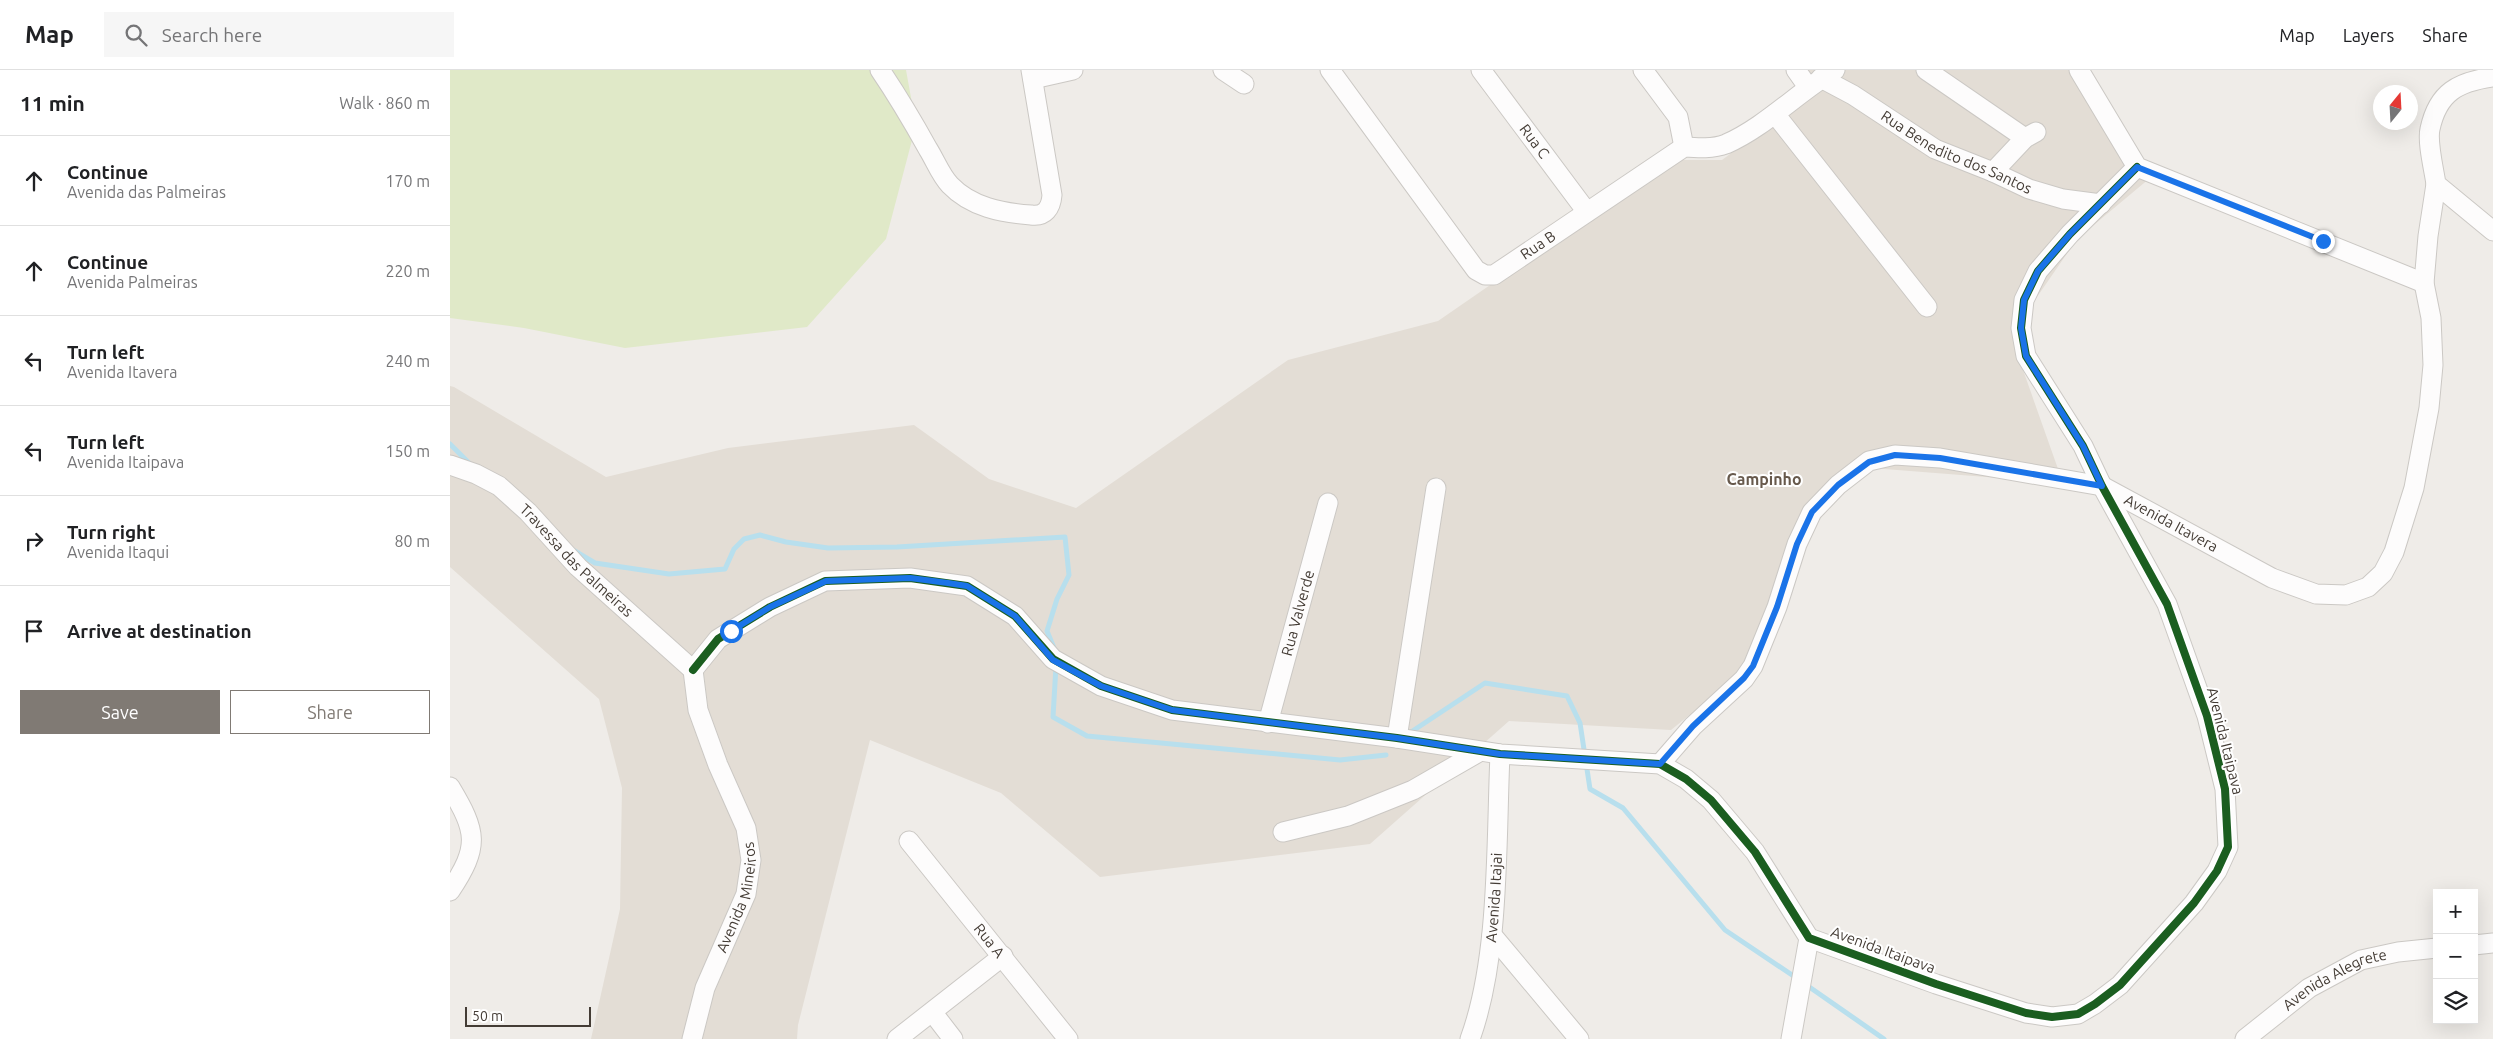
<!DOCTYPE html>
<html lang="en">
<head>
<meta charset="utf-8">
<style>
  :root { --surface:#fff; --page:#f6f6f6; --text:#202124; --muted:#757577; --line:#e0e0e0; --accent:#807a74 }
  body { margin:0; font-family:Ubuntu,sans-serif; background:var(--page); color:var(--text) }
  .controls { position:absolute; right:15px; bottom:15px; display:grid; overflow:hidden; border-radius:0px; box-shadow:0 5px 20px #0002 }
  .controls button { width:45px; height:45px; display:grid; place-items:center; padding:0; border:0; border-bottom:1px solid var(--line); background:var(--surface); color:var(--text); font:25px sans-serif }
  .compass { position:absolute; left:1923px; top:15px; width:45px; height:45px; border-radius:50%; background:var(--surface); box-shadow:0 5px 20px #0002; rotate:18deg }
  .scale { position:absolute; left:15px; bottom:12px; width:126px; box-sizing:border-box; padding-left:5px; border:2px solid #443c35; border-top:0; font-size:14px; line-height:18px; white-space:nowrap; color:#443c35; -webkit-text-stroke:4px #fff; paint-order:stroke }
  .stop { position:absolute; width:15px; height:15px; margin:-11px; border:4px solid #1a73e8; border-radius:50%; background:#fff }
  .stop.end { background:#1a73e8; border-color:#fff; box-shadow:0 1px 5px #0008 }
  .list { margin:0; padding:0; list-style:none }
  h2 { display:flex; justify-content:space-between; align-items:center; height:65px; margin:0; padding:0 20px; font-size:21px }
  h2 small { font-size:16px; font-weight:400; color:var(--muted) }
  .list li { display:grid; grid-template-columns:32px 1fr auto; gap:15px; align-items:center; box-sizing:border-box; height:90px; padding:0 20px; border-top:1px solid var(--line) }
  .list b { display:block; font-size:19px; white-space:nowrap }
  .list p { margin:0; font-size:16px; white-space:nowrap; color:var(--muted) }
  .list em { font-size:16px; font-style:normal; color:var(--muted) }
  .actions { display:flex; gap:10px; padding:15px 20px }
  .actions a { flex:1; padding:11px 0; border:1px solid var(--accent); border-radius:0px; text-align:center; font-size:18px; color:var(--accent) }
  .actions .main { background:var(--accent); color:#fff }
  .icon { flex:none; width:28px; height:28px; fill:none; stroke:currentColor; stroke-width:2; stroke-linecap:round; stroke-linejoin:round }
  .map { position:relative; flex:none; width:2043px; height:969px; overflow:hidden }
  header { display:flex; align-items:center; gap:30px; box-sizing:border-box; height:70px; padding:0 25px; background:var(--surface); border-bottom:1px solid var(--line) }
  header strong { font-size:24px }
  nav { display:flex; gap:28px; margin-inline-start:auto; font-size:18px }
  .search { width:350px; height:45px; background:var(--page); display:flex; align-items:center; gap:12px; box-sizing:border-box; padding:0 18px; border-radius:0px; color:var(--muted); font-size:19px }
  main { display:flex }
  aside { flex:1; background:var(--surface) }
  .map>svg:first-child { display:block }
</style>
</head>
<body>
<header>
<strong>Map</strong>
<div class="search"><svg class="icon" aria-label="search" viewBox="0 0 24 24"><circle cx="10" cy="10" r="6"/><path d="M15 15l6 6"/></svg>Search here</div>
<nav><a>Map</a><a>Layers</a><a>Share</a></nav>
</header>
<main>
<aside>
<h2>11 min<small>Walk · 860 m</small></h2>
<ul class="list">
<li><svg class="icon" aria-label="ahead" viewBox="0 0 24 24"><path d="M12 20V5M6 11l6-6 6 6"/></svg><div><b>Continue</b><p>Avenida das Palmeiras</p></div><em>170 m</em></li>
<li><svg class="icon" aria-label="ahead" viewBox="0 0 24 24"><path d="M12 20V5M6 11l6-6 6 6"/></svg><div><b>Continue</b><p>Avenida Palmeiras</p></div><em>220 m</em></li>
<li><svg class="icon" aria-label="left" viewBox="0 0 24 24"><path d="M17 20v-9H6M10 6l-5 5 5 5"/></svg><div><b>Turn left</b><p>Avenida Itavera</p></div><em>240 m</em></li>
<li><svg class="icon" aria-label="left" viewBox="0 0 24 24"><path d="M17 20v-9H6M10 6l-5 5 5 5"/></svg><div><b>Turn left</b><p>Avenida Itaipava</p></div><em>150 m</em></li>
<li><svg class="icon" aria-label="right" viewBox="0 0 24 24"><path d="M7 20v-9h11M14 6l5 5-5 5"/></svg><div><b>Turn right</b><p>Avenida Itaqui</p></div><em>80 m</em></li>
<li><svg class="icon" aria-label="arrive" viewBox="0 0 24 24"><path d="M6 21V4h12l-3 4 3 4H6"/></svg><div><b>Arrive at destination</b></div></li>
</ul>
<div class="actions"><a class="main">Save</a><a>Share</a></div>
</aside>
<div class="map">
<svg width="2043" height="969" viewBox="0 0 2043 969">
  <rect width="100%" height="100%" fill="#efece8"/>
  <path fill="#e3ddd5" d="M 1341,0 L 1633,0 L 1700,108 L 1627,169 L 1576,243 L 1567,283 L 1613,413 L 1409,397 L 1354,442 L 1321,560 L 1280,612 L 1221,660 L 1059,651 L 920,774 L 650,807 L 551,723 L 420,670 L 348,955 L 347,969 L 141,969 L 170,839 L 172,718 L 149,629 L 0,497 L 0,316 L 4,317 L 156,407 L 278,378 L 464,355 L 539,409 L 626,438 L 838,290 L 988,251 L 1192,110 L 1229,90 L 1272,90 L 1360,24 Z"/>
  <path fill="#e0e9c8" d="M 0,0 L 456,0 L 466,55 L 436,169 L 357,257 L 175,278 L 74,258 L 0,248 Z"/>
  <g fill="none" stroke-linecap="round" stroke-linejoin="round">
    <path stroke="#b8dfed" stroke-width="5" d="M 0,374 L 21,395
      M 123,480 L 145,493 L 219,504 L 275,499 L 284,479 L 294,469 L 310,465 L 336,472 L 378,478 L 447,477 L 615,467 L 619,505 L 607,529 L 597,561 L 604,578
      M 606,596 L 603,647 L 637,666 L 890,690 L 936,685
      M 958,664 L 1035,613 L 1117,626 L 1130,653 L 1140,719 L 1173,738 L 1275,860 L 1348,909
      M 1355,914 L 1434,969"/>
    <defs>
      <g id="minor">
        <path d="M 430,0 C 447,25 463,52 478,79 C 485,90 491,106 500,115 C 521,137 552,143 581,145 C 595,147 601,138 602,125 L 581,0"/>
        <path d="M 773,0 L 794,14"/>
        <path id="s1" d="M 880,0 L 1026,200 L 1035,205 L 1044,205 L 1234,77 C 1248,78 1263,79 1276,74 C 1315,57 1348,22 1385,0"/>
        <path id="s2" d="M 1031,0 L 1137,142"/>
        <path d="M 1193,0 L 1228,47 L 1234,77"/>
        <path d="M 1346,0 L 1358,17"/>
        <path d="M 1476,0 L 1575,68"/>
        <path d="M 1629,0 L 1687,97 L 1974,213"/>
        <path d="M 2043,7 C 2008,12 1988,22 1980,59 C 1977,72 1984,100 1986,114 L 2043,161"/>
        <path id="s3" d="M 1371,8 L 1403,25 L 1485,79 L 1543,102 L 1579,119 L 1613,129 L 1651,134"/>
        <path d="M 583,9 L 623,0"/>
        <path d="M 1325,44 L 1477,237"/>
        <path d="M 1543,102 L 1575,68 L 1586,62"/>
        <path id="s4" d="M 0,395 L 26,404 L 49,416 L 78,442 L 128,497 L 243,600"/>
        <path d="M 243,600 L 268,569 L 320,537 L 375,511 L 460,508 L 517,516 L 565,546 L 603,589 L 651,616 L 722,640 L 947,668 L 1050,684 L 1210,694 L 1236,709 L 1261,730 L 1305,782 L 1359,868 L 1486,914 L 1576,943 L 1602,947 L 1628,944 L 1645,934 L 1670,915 L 1744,833 L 1767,801 L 1778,777 L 1775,719 L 1757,646 L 1717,534 L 1652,416 L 1633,376 L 1576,286 L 1571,258 L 1574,230 L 1588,201 L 1620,164 L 1687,97"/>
        <path id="s5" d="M 818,653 L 878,433"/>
        <path d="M 947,668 L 986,418"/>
        <path id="s6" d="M 1210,694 L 1243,656 L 1294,609 L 1303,596 L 1327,537 L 1347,474 L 1362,442 L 1388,415 L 1419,391 L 1445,385 L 1490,388 L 1652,416 L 1822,508 L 1866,524 L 1896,525 L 1918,517 L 1933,503 L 1944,482 L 1964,418 L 1979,338 L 1983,295 L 1981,248 L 1974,213 L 1978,166 L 1986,114"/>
        <path d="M 0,717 C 27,762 30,776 0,821"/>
        <path d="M 833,762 L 898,746 L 963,720 L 1029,682"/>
        <path id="s7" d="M 459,771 L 618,969"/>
        <path d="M 1042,865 L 1129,969"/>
        <path d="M 2024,875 L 2043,873"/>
        <path d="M 483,943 L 503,969"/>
        <path id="s8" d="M 242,969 L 255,918 L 296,824 L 301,790 L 296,758 L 268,695 L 248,640 L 243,600"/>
        <path d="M 447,969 L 553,886"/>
        <path id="s9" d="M 1020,969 C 1050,887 1046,772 1050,684"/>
        <path d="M 1341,969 L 1359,868"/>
        <path id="s10" d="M 1795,969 L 1859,918 L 1911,890 L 1948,882 L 1987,878"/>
      </g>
    </defs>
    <use href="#minor" stroke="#cbc8c4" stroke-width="21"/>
    <use href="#minor" stroke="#fdfcfc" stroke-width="19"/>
    <defs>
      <path id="cycleway" d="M 243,600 L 268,569 L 320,537 L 375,511 L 460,508 L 517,516 L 565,546 L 603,589 L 651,616 L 722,640 L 947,668 L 1050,684 L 1210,694 L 1236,709 L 1261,730 L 1305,782 L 1359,868 L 1486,914 L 1576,943 L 1602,947 L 1628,944 L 1645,934 L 1670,915 L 1744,833 L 1767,801 L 1778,777 L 1775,719 L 1757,646 L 1717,534 L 1652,416 L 1633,376 L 1576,286 L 1571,258 L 1574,230 L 1588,201 L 1620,164 L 1687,97"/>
    </defs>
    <use href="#cycleway" stroke="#fff" stroke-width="11"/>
    <use href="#cycleway" stroke="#1b5e20" stroke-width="8"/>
  </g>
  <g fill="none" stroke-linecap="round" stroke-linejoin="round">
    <path stroke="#1a73e8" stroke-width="6" d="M 281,561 L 320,537 L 376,511 L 460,508 L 498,513 L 517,516 L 565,546 L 603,590 L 651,616 L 722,640 L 947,668 L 1050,684 L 1210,694 L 1243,656 L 1294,608 L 1303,596 L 1327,537 L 1347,474 L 1362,442 L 1388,415 L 1419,392 L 1445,385 L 1490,388 L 1652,416 L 1633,376 L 1576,286 L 1571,258 L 1574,230 L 1588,201 L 1620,164 L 1687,97 L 1873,171"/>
  </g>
  <g text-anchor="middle" stroke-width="4" stroke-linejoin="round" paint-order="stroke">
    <g font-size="15" fill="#443c35" stroke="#fff">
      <text dy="5" stroke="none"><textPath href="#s2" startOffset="89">Rua C</textPath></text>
      <text dy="5" stroke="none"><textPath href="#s3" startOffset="155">Rua Benedito dos Santos</textPath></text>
      <text dy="5" stroke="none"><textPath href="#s1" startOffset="320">Rua B</textPath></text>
      <text dy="5" stroke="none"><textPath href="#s6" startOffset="692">Avenida Itavera</textPath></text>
      <text dy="5" stroke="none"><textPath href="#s4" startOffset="161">Travessa das Palmeiras</textPath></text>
      <text dy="5" stroke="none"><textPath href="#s5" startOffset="114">Rua Valverde</textPath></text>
      <text transform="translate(1775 671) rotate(76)" y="5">Avenida Itaipava</text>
      <text dy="5" stroke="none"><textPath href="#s8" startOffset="150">Avenida Mineiros</textPath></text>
      <text dy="5" stroke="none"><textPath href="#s9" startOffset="144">Avenida Itajai</textPath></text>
      <text dy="5" stroke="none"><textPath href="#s7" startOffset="128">Rua A</textPath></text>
      <text transform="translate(1433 880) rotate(20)" y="5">Avenida Itaipava</text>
      <text dy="5" stroke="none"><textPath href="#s10" startOffset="109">Avenida Alegrete</textPath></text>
    </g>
    <g font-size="16" font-weight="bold" fill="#67594c" stroke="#fff">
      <text x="1314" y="415">Campinho</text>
    </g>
  </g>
</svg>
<div class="controls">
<button>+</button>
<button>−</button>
<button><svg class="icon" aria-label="layers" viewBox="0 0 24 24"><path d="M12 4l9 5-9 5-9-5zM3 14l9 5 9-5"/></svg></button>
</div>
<svg class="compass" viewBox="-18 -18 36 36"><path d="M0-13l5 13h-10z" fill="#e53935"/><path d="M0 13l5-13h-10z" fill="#757577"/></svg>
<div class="scale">50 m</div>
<div class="stop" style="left:281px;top:561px"></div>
<div class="stop end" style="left:1873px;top:171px"></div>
</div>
</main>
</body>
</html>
